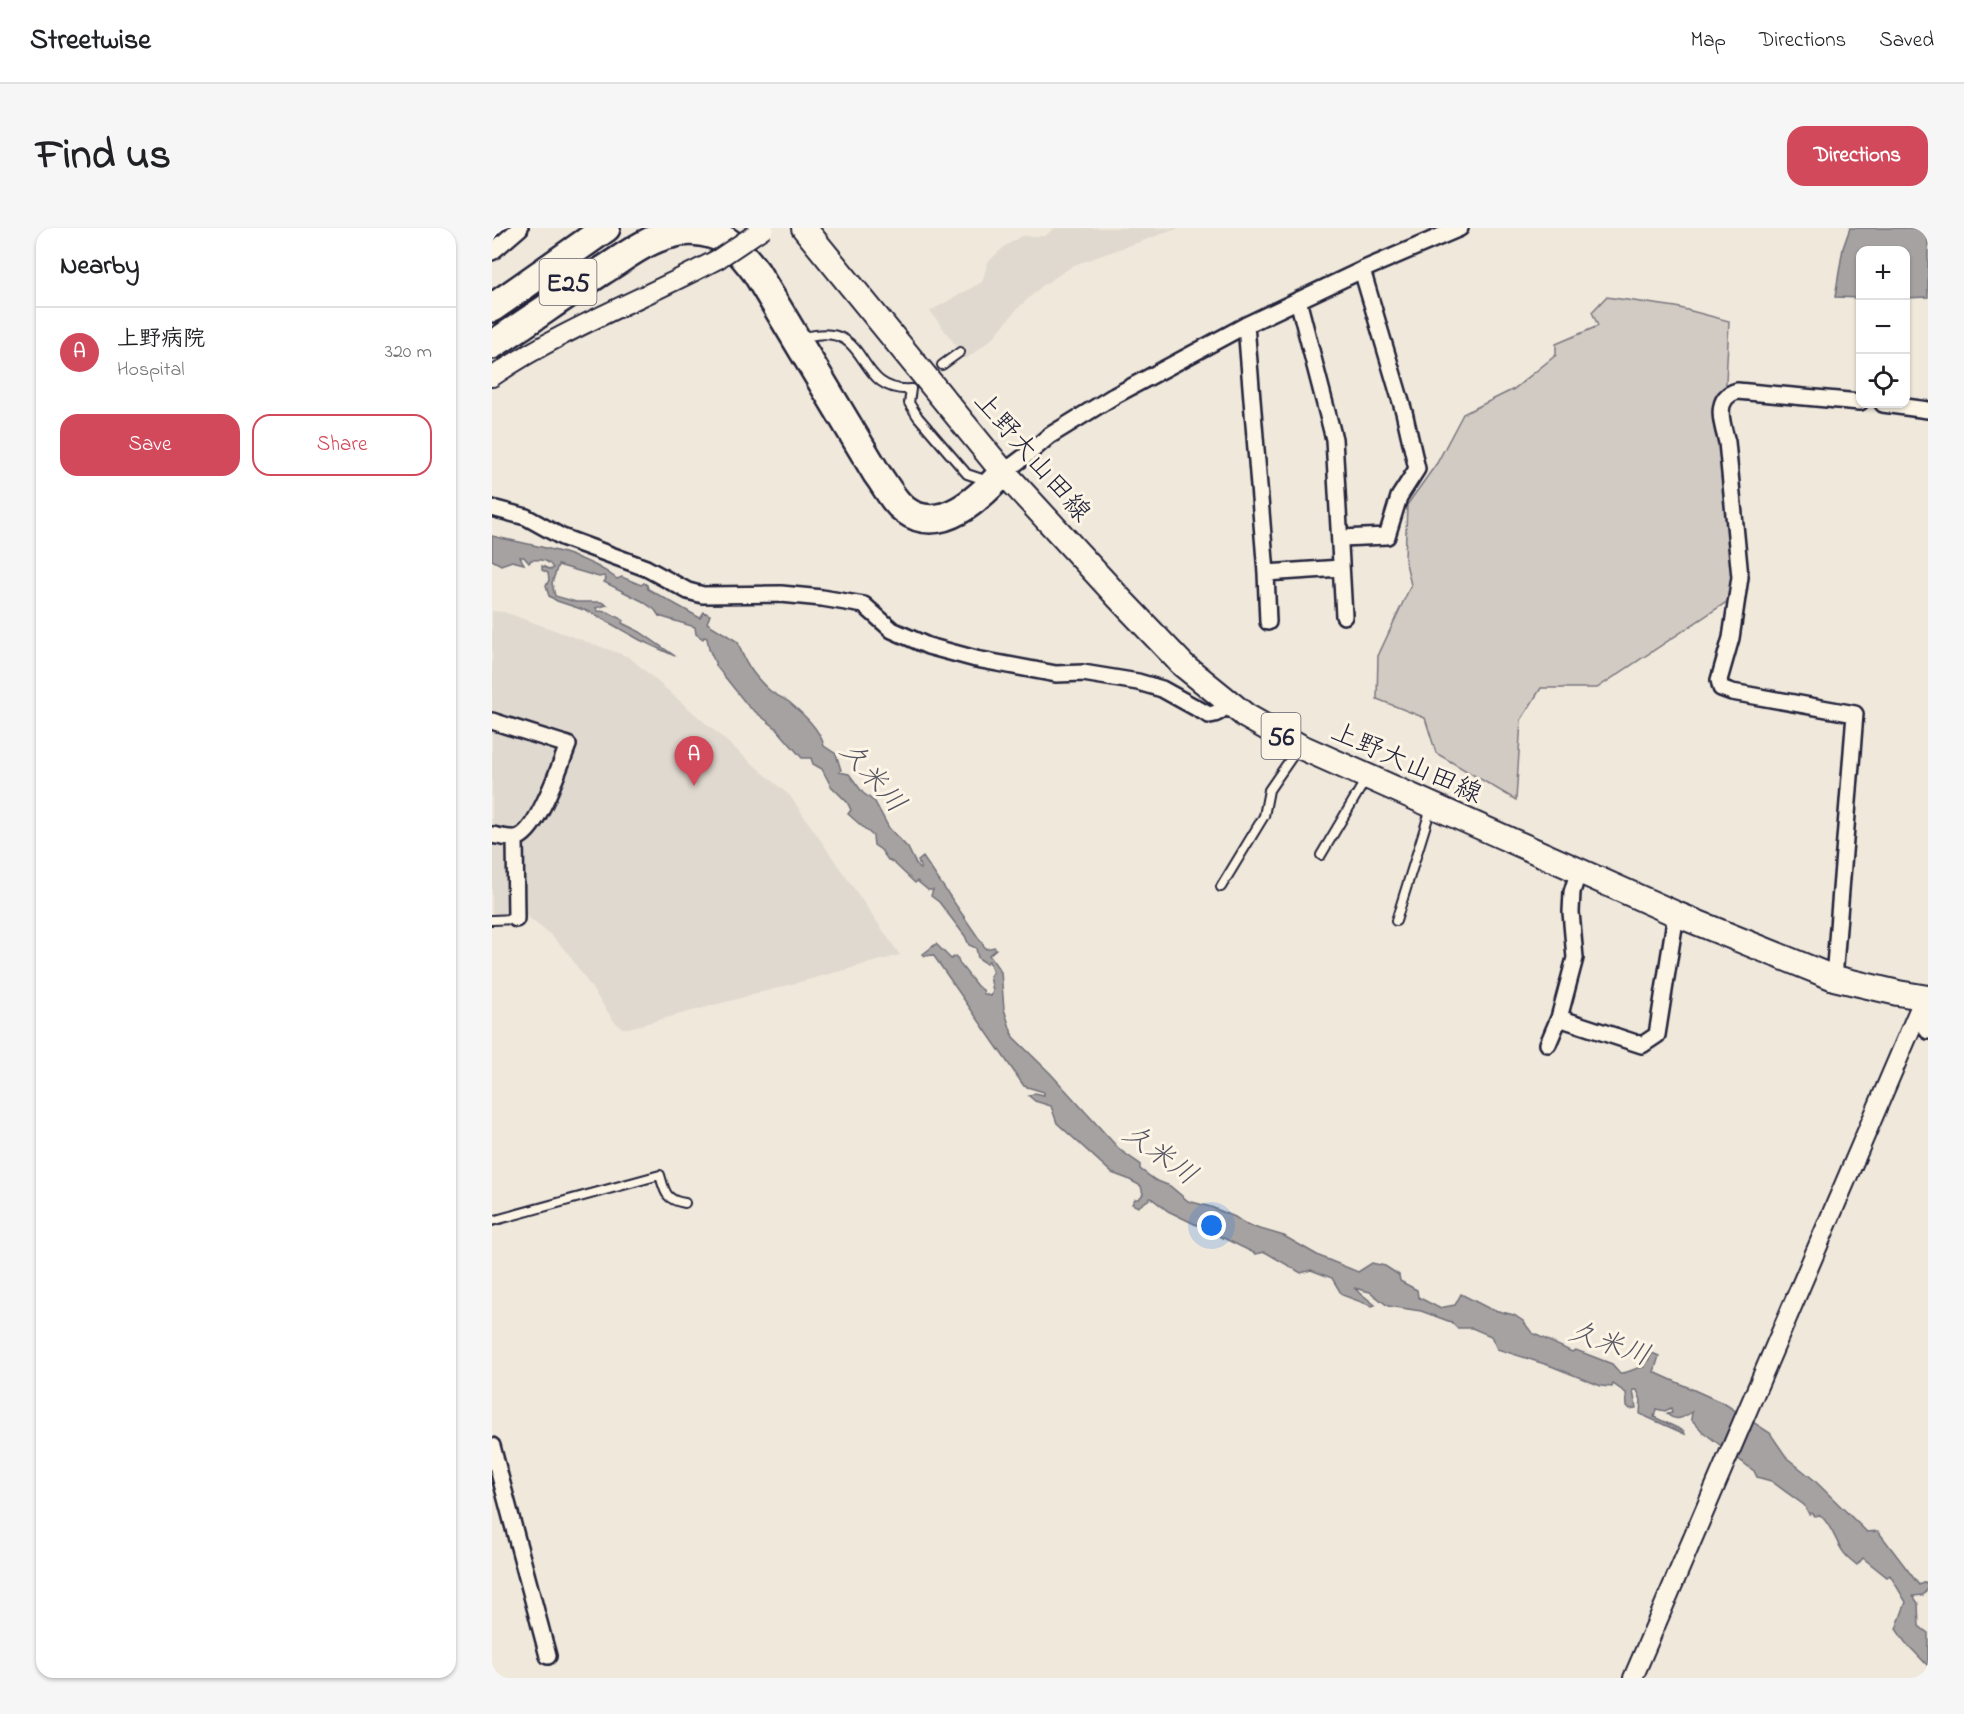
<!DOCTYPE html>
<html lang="en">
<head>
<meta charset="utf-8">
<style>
  :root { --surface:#fff; --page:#f6f6f6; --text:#202124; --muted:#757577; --line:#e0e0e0; --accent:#d1495b }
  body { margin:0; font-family:"Indie Flower","Klee One",sans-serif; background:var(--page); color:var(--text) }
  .controls { position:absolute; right:18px; top:18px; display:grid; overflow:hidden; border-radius:12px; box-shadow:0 2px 4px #0004 }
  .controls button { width:54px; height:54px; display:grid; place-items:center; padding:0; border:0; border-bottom:2px solid var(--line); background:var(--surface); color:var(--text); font:30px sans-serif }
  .you { position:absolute; left:720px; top:998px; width:21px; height:21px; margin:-15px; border:4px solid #fff; border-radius:50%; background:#1a73e8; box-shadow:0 0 0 9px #1a73e833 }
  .badge { display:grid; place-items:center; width:39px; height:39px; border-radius:50%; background:var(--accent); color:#fff; font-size:20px; font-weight:700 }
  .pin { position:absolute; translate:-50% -50px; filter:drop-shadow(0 2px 3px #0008) }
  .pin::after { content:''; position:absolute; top:32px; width:21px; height:18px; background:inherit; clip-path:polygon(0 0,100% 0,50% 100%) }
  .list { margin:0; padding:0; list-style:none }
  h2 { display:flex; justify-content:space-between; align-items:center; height:78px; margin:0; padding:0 24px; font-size:26px }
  h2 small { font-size:20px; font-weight:400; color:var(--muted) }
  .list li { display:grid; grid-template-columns:39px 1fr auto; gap:18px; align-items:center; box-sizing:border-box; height:90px; padding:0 24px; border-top:2px solid var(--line) }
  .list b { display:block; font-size:22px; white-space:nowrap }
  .list p { margin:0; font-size:20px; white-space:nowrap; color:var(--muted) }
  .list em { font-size:20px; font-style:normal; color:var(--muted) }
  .actions { display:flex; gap:12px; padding:18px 24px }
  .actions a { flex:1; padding:14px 0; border:2px solid var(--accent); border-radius:18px; text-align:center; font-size:21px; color:var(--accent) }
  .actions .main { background:var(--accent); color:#fff }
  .icon { flex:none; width:33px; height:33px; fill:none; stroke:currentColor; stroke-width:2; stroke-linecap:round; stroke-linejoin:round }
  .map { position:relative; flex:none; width:1436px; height:1450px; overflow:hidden; border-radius:18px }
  header { display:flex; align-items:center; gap:36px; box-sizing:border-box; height:84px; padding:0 30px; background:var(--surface); border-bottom:2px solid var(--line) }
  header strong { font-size:28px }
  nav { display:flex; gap:33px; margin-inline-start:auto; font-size:21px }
  .intro { display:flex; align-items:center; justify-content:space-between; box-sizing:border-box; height:144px; padding:0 36px }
  h1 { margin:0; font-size:42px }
  .button { padding:15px 27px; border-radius:18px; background:var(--accent); color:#fff; font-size:21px; font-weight:700 }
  main { display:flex; gap:36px; padding:0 36px }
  aside { flex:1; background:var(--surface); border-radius:18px; box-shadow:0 2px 4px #0004 }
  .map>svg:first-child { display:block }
</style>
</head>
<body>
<header>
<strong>Streetwise</strong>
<nav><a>Map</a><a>Directions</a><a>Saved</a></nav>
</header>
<div class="intro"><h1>Find us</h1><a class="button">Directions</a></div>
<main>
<aside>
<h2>Nearby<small></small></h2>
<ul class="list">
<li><span class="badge">A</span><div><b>上野病院</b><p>Hospital</p></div><em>320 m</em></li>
</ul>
<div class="actions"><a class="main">Save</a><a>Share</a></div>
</aside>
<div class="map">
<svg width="1436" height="1450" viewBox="0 0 1436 1450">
  <rect width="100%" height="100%" fill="#efe8db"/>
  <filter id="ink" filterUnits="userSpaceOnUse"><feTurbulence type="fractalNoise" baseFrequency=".0167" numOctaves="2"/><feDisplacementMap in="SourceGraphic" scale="12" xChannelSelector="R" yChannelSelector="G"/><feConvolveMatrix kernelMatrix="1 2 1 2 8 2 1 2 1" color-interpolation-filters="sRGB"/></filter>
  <g filter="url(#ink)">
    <path fill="#e0d9cf" d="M 563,0 L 687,0 L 582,37 L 550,58 L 525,81 L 501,110 L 474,131 L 438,83 L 490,54 L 496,34 L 512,19 L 529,8 L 553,8 Z
      M 0,383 L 12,384 L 137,429 L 298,568 L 408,727 L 137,800 L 130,800 L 122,793 L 75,724 L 60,708 L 31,685 L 30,611 L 60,566 L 85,512 L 0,489 Z
      M 0,502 L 67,521 L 68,527 L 38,592 L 27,601 L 17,686 L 0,687 Z"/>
    <path fill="#d1cbc3" stroke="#7a767f" stroke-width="1.5" d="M 1114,69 L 1184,79 L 1237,93 L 1231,215 L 1242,369 L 1105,460 L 1049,460 L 1029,492 L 1024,572 L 944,525 L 933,490 L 885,471 L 886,428 L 919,357 L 913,331 L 915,277 L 945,235 L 971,186 L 1022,161 L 1064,127 L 1064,116 L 1106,98 L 1100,84 Z"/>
    <path fill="#a6a2a2" stroke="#716f79" stroke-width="1.5" d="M 1358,0 L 1436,0 L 1436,69 L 1414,70 L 1414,22 L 1368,22 L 1368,70 L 1343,69 L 1351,20 Z
      M 0,308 C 42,318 91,324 125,351 L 130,349 L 149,357 L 152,355 L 155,357 L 156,361 L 208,390 L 212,384 L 218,387 L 215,395 L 246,414 C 251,432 262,448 276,461 C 282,467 290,469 297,474 C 310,485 328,501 332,518 L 344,526 L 349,542 L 347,544 L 357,546 L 371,565 L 383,574 L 397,600 L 416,620 L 426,640 L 429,641 L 426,633 L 431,629 L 494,721 L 502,719 L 504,721 L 497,727 L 509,744 L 512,781 L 521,809 L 558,845 L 628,922 L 648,936 L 648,941 L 663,952 L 678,958 L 696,973 L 719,979 L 743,989 L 755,997 L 792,1008 L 827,1028 L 866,1044 L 880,1035 L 893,1038 L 907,1047 L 908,1053 L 925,1062 L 926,1069 L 947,1080 L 963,1077 L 969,1066 L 998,1081 L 1022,1087 L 1031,1093 L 1040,1105 L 1080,1124 L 1084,1122 L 1120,1136 L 1128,1145 C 1137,1146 1144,1138 1153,1139 L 1160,1125 L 1167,1128 L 1162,1144 L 1233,1176 L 1278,1205 L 1295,1230 L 1321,1251 L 1375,1304 L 1386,1303 L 1427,1357 L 1433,1354 L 1436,1357 L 1436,1360 L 1431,1367 L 1421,1368 L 1426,1375 L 1427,1398 L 1436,1405 L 1436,1438 L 1413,1414 L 1404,1401 L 1414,1374 L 1398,1347 L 1395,1349 L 1371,1330 L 1365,1337 C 1360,1333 1353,1328 1350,1322 C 1342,1310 1340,1298 1328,1287 L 1323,1288 L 1320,1285 L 1317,1286 L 1312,1277 L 1279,1253 L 1265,1249 L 1262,1243 L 1211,1204 L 1199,1191 L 1200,1184 C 1191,1190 1184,1194 1175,1186 L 1180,1185 L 1179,1180 L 1173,1183 L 1164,1181 L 1162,1189 L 1192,1203 L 1193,1206 L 1148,1186 L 1149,1172 L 1145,1162 L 1141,1162 L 1144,1180 L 1138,1181 L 1135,1178 L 1134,1165 L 1121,1156 L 1120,1159 L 1109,1158 L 1059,1138 L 1005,1121 L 999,1108 L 980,1100 L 965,1100 L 959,1094 L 929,1083 L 896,1078 L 878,1064 L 862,1060 L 883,1077 L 880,1078 L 850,1067 L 840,1050 L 819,1042 L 809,1045 L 773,1024 L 764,1026 L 676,983 L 659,970 L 646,979 L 640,976 L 643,971 L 647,971 L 651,966 L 649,958 L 636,951 L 620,945 L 565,895 L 559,878 L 543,873 L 537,868 L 543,865 L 552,867 L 552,864 L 532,858 L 444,731 L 441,727 L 433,728 L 431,726 L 444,716 L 459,731 L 463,728 L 466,731 L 467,735 L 485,758 L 491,762 L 492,766 L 499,768 L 501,763 L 498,748 L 501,744 L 497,733 L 494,735 L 486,730 L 484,720 L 477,717 L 473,708 L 447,674 L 439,668 L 441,662 L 436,662 L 425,653 L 423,655 L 402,635 L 396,632 L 389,622 L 382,617 L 381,608 L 356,586 L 359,582 L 355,574 L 339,558 L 330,541 L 321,536 L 319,530 L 310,530 L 284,500 L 256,478 L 225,439 L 217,421 L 215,410 L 212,409 L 211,411 L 204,406 L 203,399 L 167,388 L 163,382 L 150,373 L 112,354 L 114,351 L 112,348 L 107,349 L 66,337 L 60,355 L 63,368 L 84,374 L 109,374 L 115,377 L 104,380 L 106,383 L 116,384 L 131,392 L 130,395 L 148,404 L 183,428 L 148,412 L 98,384 L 65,373 L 57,368 L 54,358 L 57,352 L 56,345 L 50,342 L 50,338 L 59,342 L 61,340 C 56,332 49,331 39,332 L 37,335 L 32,329 L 28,329 L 32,336 L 20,333 L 9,337 L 0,332 Z"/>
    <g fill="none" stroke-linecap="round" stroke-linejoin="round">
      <defs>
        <path id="service" d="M 317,108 C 381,94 361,165 419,161 L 417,175 L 426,189 L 475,246 L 490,251
          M 450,137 L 468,124
          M 829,627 L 874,551
          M 729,659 L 772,588 L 777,562 L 806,520
          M 0,692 L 24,691
          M 904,693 L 939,580
          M 0,993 L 168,947 C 173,965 174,972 193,975"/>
        <path id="minor" d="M 0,24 L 28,0
          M 806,72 L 842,211 L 852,388
          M 754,97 L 774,345 L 776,394
          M 1391,176 L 1436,182
          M 512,244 L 536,226 L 557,208 L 622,168 L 754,97 L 870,42 L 968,0
          M 0,280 L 34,289 L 70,309 L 154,340 L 196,363 L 211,367 L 289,366 L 330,370 L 372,377 L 400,402 L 436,418 L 484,431 L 564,446 L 591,445 L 646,454 L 670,461 L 717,487 C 727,486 731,481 736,474
          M 849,310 L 895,308 L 907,269 L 925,241 L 912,184 L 870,42
          M 774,345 L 849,340
          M 0,493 L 76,517 C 68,537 45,606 24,610 C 17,611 7,608 0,607
          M 23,610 L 24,691
          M 1342,750 L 1363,486 L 1240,464 L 1229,460 L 1227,452 L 1239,410 L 1248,349 L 1235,214 C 1230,196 1221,170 1245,163 L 1368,174
          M 1432,773 L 1433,795 L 1436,803
          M 1067,790 L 1150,817 L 1165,807 L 1184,686
          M 1056,816 L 1067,790 L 1083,730 L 1079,684 L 1080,664 L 1087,642
          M 0,1218 L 56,1428"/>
        <path id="tertiary" d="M 0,149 C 70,101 151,71 226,31
          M 1141,1450 L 1432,770"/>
        <path id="primary" d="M 312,0 L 507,239 L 627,370 L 691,437 L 754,488 L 807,518 L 1184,686 L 1342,750 L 1406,765 L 1436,770"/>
        <path id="motorway" d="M 0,80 L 114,0
          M 0,117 C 37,93 73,67 110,43 C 131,30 155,11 179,6 C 193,2 210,3 224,8 C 242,14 253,30 264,44 L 385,246 C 394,258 401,273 413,282 C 449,309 489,268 512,244"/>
      </defs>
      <use href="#service" stroke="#22223b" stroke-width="12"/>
      <use href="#minor" stroke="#22223b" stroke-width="20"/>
      <use href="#tertiary" stroke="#22223b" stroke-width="22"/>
      <use href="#primary" stroke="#22223b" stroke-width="28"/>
      <use href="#motorway" stroke="#22223b" stroke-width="32"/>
      <use href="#service" stroke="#fcf5e5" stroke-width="8"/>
      <use href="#minor" stroke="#fcf5e5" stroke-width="15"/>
      <use href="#tertiary" stroke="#fcf5e5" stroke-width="18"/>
      <use href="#primary" stroke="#fcf5e5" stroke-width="24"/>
      <use href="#motorway" stroke="#fcf5e5" stroke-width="27"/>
      <defs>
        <path id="tertiary-bridge" d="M 226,31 L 272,0"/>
      </defs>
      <use href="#tertiary-bridge" stroke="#22223b" stroke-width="22" stroke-linecap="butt"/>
      <use href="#tertiary-bridge" stroke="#fcf5e5" stroke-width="18"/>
    </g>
  </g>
  <g text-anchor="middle" stroke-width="6" stroke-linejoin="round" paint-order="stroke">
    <g fill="#fcf5e5" stroke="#63616e" stroke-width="1.5">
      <rect x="47.5" y="31" width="57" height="46" rx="4.5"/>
      <rect x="769.5" y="485" width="39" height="46" rx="4.5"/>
    </g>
    <g font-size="26" font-weight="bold" fill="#22223b">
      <text x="76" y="63">E25</text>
      <text x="789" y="517">56</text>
    </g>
    <g font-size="27" fill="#22223b" stroke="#fcf5e5">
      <text transform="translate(541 228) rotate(49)" y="9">上野大山田線</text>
      <text transform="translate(915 534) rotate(24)" y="9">上野大山田線</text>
    </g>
    <g font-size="28" font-style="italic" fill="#575564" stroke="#fcf5e5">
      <text transform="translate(382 548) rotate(49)" y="10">久米川</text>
      <text transform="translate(669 925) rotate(36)" y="10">久米川</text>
      <text transform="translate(1118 1114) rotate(19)" y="10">久米川</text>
    </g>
  </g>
</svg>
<div class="controls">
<button>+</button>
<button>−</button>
<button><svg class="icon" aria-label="locate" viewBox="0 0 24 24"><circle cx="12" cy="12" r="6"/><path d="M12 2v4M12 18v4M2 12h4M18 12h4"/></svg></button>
</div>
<div class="you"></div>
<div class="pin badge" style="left:202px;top:558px">A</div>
</div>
</main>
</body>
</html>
